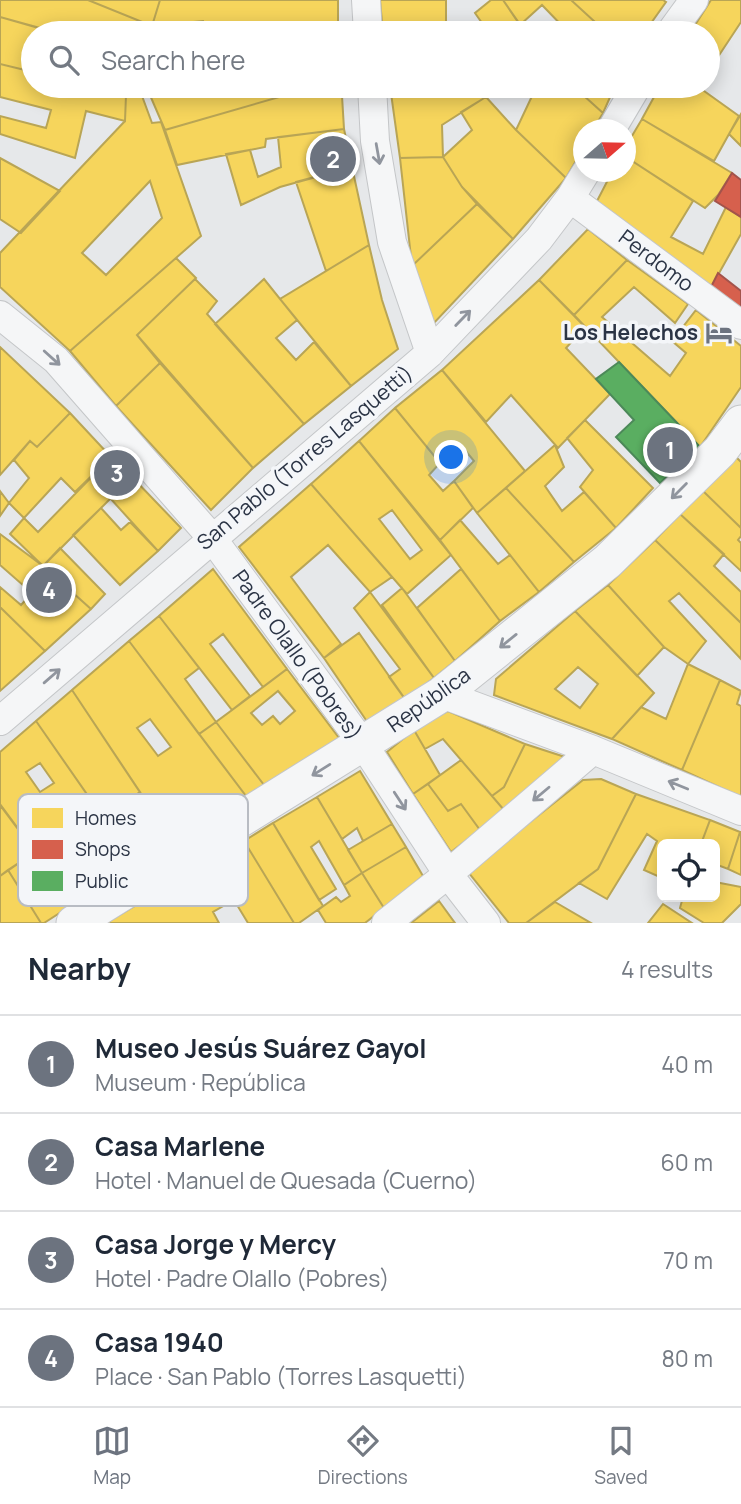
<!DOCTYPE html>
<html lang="en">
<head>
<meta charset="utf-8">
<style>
  :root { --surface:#fff; --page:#f6f6f7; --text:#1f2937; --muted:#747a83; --line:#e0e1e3; --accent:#6c737f }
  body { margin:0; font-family:Manrope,sans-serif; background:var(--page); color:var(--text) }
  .controls { position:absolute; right:21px; bottom:21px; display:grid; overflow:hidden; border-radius:10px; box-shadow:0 4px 18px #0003 }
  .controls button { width:63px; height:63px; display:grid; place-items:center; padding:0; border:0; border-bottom:2px solid var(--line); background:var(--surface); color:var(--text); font:35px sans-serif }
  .compass { position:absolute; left:573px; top:119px; width:63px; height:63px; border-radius:50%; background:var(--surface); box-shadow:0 4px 18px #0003; rotate:70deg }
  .you { position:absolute; left:452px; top:458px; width:24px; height:24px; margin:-18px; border:5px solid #fff; border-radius:50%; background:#1a73e8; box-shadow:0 0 0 10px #1a73e833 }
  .badge { display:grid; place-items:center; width:46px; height:46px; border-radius:50%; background:var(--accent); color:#fff; font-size:23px; font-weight:700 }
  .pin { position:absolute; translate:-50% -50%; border:4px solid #fff; box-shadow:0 2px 7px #0006 }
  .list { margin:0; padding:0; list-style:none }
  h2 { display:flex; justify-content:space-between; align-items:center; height:91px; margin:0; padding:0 28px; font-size:30px }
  h2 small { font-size:23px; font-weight:400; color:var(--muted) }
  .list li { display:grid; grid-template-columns:46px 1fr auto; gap:21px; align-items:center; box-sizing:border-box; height:98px; padding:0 28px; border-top:2px solid var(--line) }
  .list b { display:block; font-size:26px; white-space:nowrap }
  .list p { margin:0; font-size:23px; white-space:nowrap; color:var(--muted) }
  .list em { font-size:23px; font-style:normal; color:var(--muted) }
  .icon { flex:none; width:38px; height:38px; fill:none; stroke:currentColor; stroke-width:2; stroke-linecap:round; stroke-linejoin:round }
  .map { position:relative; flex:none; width:741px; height:923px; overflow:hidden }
  .search { position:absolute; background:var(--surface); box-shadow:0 4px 18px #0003; left:21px; right:21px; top:21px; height:77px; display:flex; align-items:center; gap:18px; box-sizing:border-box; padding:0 24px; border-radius:38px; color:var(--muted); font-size:26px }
  .sheet { height:483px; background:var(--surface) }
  nav { display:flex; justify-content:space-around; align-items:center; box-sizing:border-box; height:98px; border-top:2px solid var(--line); background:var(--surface); font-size:19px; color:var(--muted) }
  nav a { display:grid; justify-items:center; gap:4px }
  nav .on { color:var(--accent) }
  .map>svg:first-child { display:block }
</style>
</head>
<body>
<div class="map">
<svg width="741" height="923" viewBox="0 0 741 923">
  <rect width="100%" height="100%" fill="#e6e8ea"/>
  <path fill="#f6d55c" stroke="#b9a555" stroke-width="2" fill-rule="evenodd" d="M 0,0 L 88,0 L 162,30 L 161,33 L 58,33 L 0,17 Z
    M 88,0 L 160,0 L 152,26 Z
    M 160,0 L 338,0 L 338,33 L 205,33 L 203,21 L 152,26 Z
    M 380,0 L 446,0 L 446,23 L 412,33 L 383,33 Z
    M 491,0 L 503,0 L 526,33 L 489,33 L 475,13 Z
    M 503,0 L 571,0 L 607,33 L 569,33 L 542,5 L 520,25 Z
    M 571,0 L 663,0 L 666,2 L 644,33 L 607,33 Z
    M 711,0 L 741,0 L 741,22 L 708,72 L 708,33 L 690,33 Z
    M 0,17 L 56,33 L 33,33 L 33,72 L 0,64 Z
    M 446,23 L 453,33 L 412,33 Z
    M 0,64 L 33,72 L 33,86 L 88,86 L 126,95 L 125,121 L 86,111 L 75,158 L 0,134 L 0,116 L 46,128 L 51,110 L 0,97 Z
    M 88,86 L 146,86 L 142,96 L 126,95 Z
    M 146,86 L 341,86 L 342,96 L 300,91 L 165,130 Z
    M 390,86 L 487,86 L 492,93 L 442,125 L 443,157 L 400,158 Z
    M 527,86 L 573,86 L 603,113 L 593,130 L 584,130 L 584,147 L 566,178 L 516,130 L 533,94 Z
    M 573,86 L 615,86 L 603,113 Z
    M 660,86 L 697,86 L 739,116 L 714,161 L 642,119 Z
    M 300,91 L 342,96 L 344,129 L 266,139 L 265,147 L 177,165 L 165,130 Z
    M 126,95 L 142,96 L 152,123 L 161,122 L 201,236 L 70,351 L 0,287 L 0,253 L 125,121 ZM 150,181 L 162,218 L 106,275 L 82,253 Z
    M 486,97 L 516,130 L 566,178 L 513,239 L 462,187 L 443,157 L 472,130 L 461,112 Z
    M 741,114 L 741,146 L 729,134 Z
    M 642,119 L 732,173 L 718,195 L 705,208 L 626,157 L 626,146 Z
    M 344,129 L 352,167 L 280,187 L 241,205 L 226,154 L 250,150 L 258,177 L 281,167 L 278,137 Z
    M 443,157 L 462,187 L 477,204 L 412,266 L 400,158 Z
    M 626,157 L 693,201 L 671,237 L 703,254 L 726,207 L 741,217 L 741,234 L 709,291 L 596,203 L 612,172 L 626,172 Z
    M 0,158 L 60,191 L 21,233 L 0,219 Z
    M 352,167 L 369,245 L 326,271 L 296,182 Z
    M 477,204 L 513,239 L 434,323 L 412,266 Z
    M 588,229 L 627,260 L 574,315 L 539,280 Z
    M 369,245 L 382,300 L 398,349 L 351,386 L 280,299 Z
    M 176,258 L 196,278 L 137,335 L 160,363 L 116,406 L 70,351 Z
    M 627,260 L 688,304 L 675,323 L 634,287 L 602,317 L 670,376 L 686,353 L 672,341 L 696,310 L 741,346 L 741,387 L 700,447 L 574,315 Z
    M 195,279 L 217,301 L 207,314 L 304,424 L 253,468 L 137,335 Z
    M 264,279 L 297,320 L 276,338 L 296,360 L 314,342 L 351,386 L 304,424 L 215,324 Z
    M 539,280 L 585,327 L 566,348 L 610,394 L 558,448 L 511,395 L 486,422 L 442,370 Z
    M 0,347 L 70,413 L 37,447 L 30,441 L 0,475 Z
    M 160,363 L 253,468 L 211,510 L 116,406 Z
    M 442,370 L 525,471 L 477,513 L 454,481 L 474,461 L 460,444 L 440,463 L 395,408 Z
    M 395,408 L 440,463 L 429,475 L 443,491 L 454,481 L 473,508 L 440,540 L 359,441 Z
    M 70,413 L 111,457 L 75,492 L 61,478 L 24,518 L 9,503 L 29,478 L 14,460 L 30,441 L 37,447 Z
    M 585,420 L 653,488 L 616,528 L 580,487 L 593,470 L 567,438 Z
    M 359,441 L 451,555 L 407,594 L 311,484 ZM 392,510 L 422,550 L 410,559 L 379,519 Z
    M 555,445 L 564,467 L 545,486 L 562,511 L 584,492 L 616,528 L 574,562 L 506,488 Z
    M 111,457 L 132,477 L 43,566 L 10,534 L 24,518 L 38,532 Z
    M 736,457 L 741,462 L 741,528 L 702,490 Z
    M 132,477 L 181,528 L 158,551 L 110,498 Z
    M 311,484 L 392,577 L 370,592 L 328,545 L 291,577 L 341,644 L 324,658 L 239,547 Z
    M 506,488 L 574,562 L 539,592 L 477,513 Z
    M 702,490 L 741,528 L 741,536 L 738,540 L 741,543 L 741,571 L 680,514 Z
    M 0,491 L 9,503 L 0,516 Z
    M 101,508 L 121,530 L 130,522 L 158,551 L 120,585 L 73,535 Z
    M 680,514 L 724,554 L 714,566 L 741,592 L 741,623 L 655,540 Z
    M 460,520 L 498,564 L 510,555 L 539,592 L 500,621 L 440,540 Z
    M 0,534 L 43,566 L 91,609 L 45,651 L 0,607 L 0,587 L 21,605 L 32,593 L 0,565 Z
    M 655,540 L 741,623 L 741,659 L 679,593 L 669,601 L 706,641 L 688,664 L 664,647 L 608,585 Z
    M 60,548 L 105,594 L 91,609 L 43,566 Z
    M 213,569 L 287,669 L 263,687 L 223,634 L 210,644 L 250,696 L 232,710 L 159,616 Z
    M 461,569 L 500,621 L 455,661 L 417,608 Z
    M 608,585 L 664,647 L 637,676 L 575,611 Z
    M 402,588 L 455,661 L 434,678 L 382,605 Z
    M 370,592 L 434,678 L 405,699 L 389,677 L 400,669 L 354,608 Z
    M 0,607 L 45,651 L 0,691 Z
    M 575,611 L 654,693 L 612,739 L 494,695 L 496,679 ZM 578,667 L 598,684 L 580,708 L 555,689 Z
    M 159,616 L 199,668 L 185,679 L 216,722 L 199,734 L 129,641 Z
    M 359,633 L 405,699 L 368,723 L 324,658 Z
    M 129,641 L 246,796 L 173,842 L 72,690 ZM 150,719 L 171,747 L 158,756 L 137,728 Z
    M 688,664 L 720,680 L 682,770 L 612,739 L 641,707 L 666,719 Z
    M 287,669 L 339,738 L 264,785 L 216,722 ZM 278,691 L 295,711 L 280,724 L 273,716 L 262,725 L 251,713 Z
    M 720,680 L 741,691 L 737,704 L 741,706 L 741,797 L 682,770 Z
    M 72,690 L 140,792 L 102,816 L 36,721 Z
    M 448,711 L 525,744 L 504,787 L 492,796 L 443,739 L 425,749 L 414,730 Z
    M 36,721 L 91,800 L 28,842 L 0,804 L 0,752 ZM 40,763 L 54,783 L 40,792 L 26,772 Z
    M 216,722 L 264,785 L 246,796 L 199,734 Z
    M 414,730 L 440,775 L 413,794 L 387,752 Z
    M 525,744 L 565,757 L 504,810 L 492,796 L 504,787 Z
    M 461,760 L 504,810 L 480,830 L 461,804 L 448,811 L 428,784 Z
    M 360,771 L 392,824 L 363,841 L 357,828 L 342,839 L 317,797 Z
    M 601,779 L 636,794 L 598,869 L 526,923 L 509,923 L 469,873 L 481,861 L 583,780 Z
    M 428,784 L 448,811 L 461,804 L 480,830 L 451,852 L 413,794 Z
    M 140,792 L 173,842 L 133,867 L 102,816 Z
    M 636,794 L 710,820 L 701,844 L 662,844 L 662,878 L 644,870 L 657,841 L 647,834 L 607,899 L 579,883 L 598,869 Z
    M 317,797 L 362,873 L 344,885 L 319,841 L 311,847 L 336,889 L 319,900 L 273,823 Z
    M 0,805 L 35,852 L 0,876 Z
    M 710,820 L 740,832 L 728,869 L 715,864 L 715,844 L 701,844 Z
    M 273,823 L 323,906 L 299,923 L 294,923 L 244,841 Z
    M 392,824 L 406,847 L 362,873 L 348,850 Z
    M 740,832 L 741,832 L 741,875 L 728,869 Z
    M 244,841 L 294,923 L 248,923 L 234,900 L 213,912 L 219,923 L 106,923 Z
    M 406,847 L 423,876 L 384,908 L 362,873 Z
    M 35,852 L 72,905 L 44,923 L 41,923 L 8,870 Z
    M 8,870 L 41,923 L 0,923 L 0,876 Z
    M 362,873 L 384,908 L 365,923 L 326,923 L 318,910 L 336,897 L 341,902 L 350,896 L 344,885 Z
    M 715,882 L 741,887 L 741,904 L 722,923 L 704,923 L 680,908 L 683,897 L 715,897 Z
    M 439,901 L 455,923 L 411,923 Z
    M 555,902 L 591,923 L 526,923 Z
    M 663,904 L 692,923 L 648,923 Z"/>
  <path fill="#d6604d" stroke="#a3534b" stroke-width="2" d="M 732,173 L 741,180 L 741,217 L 715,201 Z
    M 718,273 L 741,291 L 741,313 L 709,291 Z"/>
  <path fill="#5aae61" stroke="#4c8959" stroke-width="2" d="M 619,362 L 700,447 L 660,483 L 616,437 L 634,420 L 596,379 Z"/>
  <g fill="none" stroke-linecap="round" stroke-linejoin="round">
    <defs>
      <path id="minor" d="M 366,0 L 368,33
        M 670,33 L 694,0
        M 372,86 L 375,141 L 392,242 L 430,353
        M 611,130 L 637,86
        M 570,198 L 741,325
        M 0,315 L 56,360 L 212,538 L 363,744 L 448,874 L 486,923
        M 442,694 L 593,750 L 741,811
        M 0,721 L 430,353 L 539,239 L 570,198 L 586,172
        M 386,923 L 448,874 L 593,750"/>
      <path id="tertiary" d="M 74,923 L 442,694 L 608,561 L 720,451 L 741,423"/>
    </defs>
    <use href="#minor" stroke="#c4c6c8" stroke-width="30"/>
    <use href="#tertiary" stroke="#c4c6c8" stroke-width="37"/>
    <use href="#minor" stroke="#f5f6f7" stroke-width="28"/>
    <use href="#tertiary" stroke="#f5f6f7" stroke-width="35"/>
  </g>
  <defs><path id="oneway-shaft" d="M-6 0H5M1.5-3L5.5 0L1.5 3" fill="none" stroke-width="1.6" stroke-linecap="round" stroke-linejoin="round" transform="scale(1.75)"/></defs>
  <g stroke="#90959e">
    <use href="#oneway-shaft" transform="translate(378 154) rotate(80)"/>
    <use href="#oneway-shaft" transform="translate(463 318) rotate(-46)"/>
    <use href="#oneway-shaft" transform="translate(52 358) rotate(42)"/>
    <use href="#oneway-shaft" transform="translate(679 491) rotate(135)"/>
    <use href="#oneway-shaft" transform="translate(508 641) rotate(141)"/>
    <use href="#oneway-shaft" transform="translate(52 676) rotate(-41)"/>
    <use href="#oneway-shaft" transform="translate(321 770) rotate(148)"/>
    <use href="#oneway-shaft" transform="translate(678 785) rotate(-158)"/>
    <use href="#oneway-shaft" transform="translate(541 794) rotate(140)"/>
    <use href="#oneway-shaft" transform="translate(400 801) rotate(57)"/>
  </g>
  <defs>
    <symbol id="hotel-bare" viewBox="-9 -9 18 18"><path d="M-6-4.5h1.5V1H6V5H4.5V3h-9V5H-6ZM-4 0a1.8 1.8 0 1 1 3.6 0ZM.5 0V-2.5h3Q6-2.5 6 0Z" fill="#6c737f" stroke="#f4f6f9" stroke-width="2.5" paint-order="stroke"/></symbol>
  </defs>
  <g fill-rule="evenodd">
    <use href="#hotel-bare" x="700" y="314" width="38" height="38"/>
  </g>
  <g text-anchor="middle" stroke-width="7" stroke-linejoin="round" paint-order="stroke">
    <g font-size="21" fill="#2b3445" stroke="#f4f6f9">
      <text transform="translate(656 261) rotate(37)" y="7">Perdomo</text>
      <text transform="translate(305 458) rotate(-40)" y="7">San Pablo (Torres Lasquetti)</text>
      <text transform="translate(297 655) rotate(54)" y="7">Padre Olallo (Pobres)</text>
      <text transform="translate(429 700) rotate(-35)" y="7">República</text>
    </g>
    <g font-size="21" font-weight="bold" fill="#2b3445" stroke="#f4f6f9" text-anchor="end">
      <text x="698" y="340">Los Helechos</text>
    </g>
  </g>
  <rect x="18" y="794" width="230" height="112" rx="10" fill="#f4f6f9" stroke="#b8bcc3" stroke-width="2"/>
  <rect x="32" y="808" width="31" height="20" fill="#f6d55c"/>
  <rect x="32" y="840" width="31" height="19" fill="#d6604d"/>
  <rect x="32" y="871" width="31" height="20" fill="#5aae61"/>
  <g font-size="19" fill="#2b3445">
    <text x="75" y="825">Homes</text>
    <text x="75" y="856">Shops</text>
    <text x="75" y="888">Public</text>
  </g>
</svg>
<div class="controls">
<button><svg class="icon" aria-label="locate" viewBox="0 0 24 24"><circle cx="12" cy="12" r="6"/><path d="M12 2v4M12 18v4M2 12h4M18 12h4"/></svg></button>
</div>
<svg class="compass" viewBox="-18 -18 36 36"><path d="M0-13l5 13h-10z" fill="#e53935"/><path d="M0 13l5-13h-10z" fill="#747a83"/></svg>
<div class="you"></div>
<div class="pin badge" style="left:670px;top:450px">1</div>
<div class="pin badge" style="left:333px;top:159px">2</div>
<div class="pin badge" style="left:117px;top:473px">3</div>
<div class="pin badge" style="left:49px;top:590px">4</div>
<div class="search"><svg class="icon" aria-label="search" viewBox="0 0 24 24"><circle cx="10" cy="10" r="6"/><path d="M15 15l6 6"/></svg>Search here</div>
</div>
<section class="sheet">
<h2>Nearby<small>4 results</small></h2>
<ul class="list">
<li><span class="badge">1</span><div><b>Museo Jesús Suárez Gayol</b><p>Museum · República</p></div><em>40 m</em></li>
<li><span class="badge">2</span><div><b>Casa Marlene</b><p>Hotel · Manuel de Quesada (Cuerno)</p></div><em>60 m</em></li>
<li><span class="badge">3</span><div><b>Casa Jorge y Mercy</b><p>Hotel · Padre Olallo (Pobres)</p></div><em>70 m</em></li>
<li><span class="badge">4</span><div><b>Casa 1940</b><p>Place · San Pablo (Torres Lasquetti)</p></div><em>80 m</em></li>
</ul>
</section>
<nav>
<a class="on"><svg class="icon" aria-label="map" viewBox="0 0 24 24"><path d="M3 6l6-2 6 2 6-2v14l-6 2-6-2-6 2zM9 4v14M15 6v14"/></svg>Map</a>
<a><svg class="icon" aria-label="directions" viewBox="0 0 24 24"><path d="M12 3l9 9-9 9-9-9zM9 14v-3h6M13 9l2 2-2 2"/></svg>Directions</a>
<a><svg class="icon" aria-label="saved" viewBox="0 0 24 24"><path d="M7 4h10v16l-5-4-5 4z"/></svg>Saved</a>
</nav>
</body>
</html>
